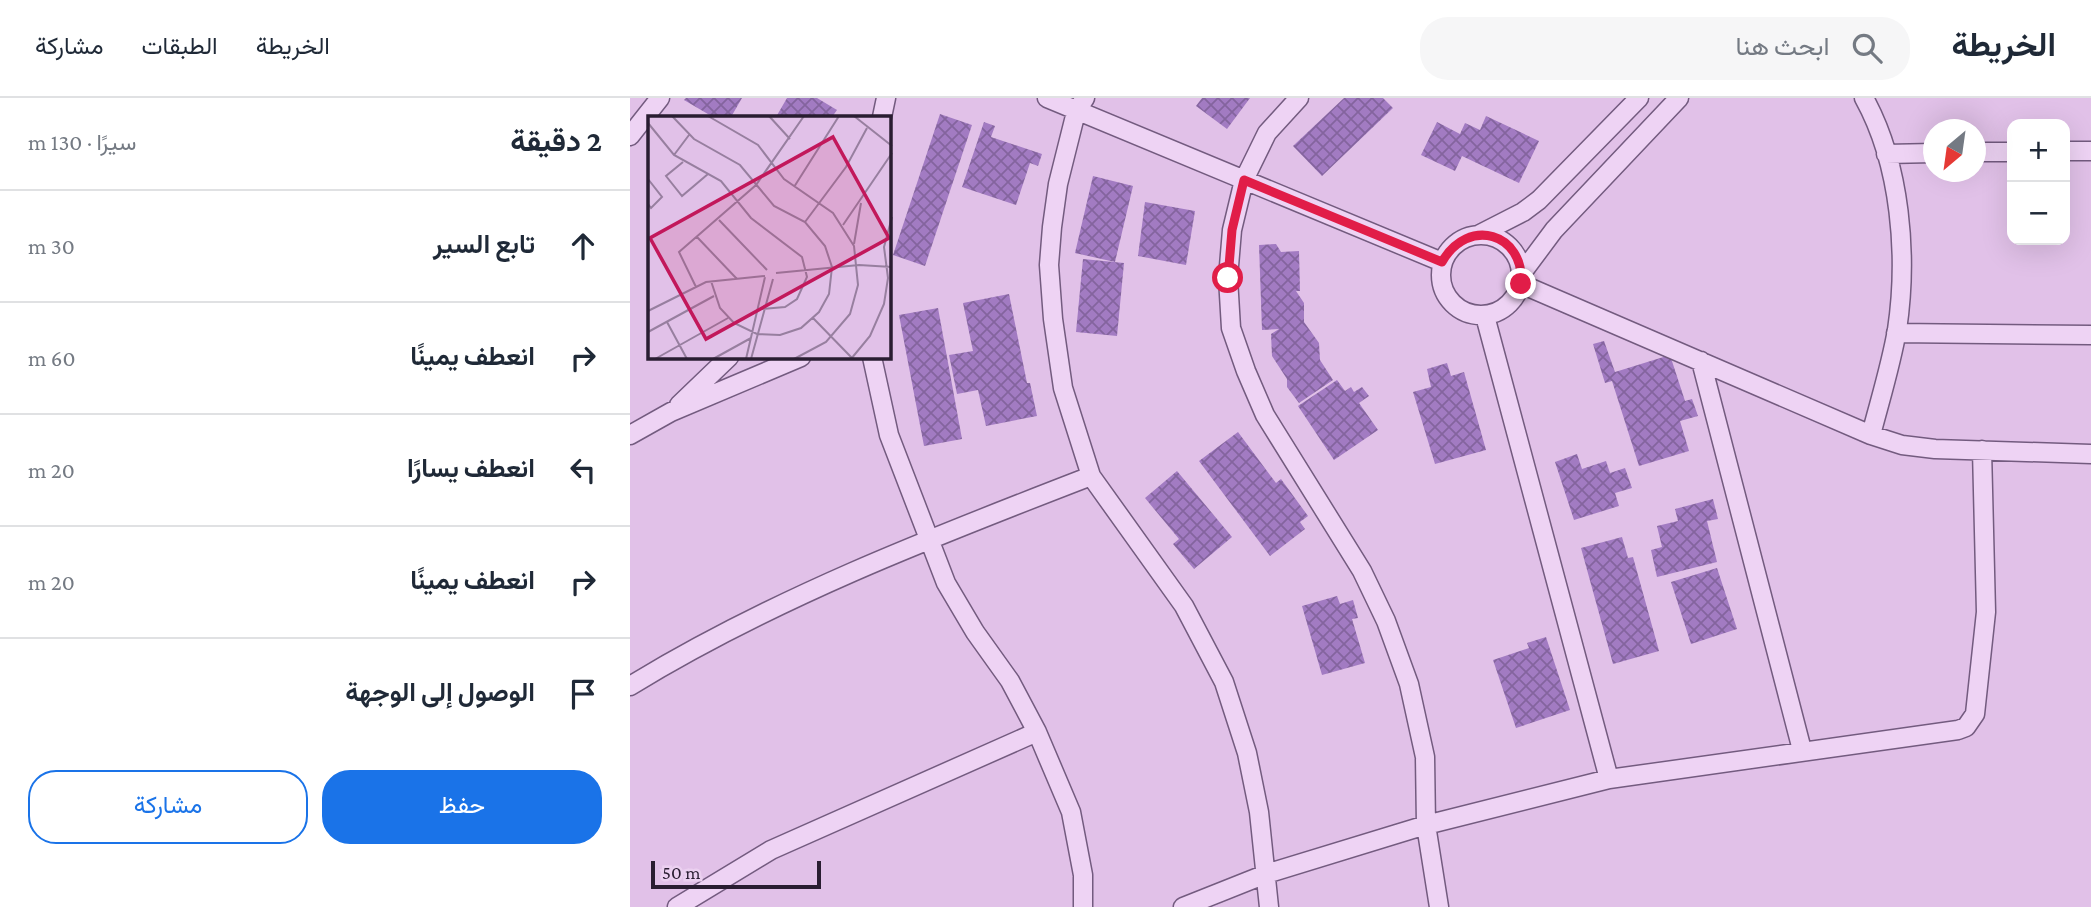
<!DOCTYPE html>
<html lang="ar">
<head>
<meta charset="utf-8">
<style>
  :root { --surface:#fff; --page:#f6f6f7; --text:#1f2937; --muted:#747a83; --line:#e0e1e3; --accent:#1a73e8 }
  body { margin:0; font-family:"Crimson Pro",Vazirmatn,serif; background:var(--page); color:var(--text); direction:rtl }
  .controls { position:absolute; right:21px; top:21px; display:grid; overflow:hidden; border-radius:14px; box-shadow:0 7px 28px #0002 }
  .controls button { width:63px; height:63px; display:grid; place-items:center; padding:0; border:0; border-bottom:2px solid var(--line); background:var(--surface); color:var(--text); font:35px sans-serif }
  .compass { position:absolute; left:1293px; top:21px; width:63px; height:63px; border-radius:50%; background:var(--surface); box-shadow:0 7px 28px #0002; rotate:209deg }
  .scale { position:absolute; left:21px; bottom:18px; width:170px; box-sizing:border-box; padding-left:7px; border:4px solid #291d31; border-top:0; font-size:19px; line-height:24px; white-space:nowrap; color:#291d31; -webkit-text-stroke:5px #ebd0f0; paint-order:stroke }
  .stop { position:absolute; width:21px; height:21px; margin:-16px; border:5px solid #e11d48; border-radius:50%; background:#fff }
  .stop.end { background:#e11d48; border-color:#fff; box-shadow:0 2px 7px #0008 }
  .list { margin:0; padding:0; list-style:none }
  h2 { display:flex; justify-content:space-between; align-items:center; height:91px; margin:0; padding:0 28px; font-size:30px }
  h2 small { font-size:23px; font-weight:400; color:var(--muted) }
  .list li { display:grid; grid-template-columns:46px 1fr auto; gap:21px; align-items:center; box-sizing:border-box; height:112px; padding:0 28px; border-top:2px solid var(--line) }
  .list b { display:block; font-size:26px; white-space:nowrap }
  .list em { font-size:23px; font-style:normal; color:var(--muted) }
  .actions { display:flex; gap:14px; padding:21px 28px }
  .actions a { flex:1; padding:16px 0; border:2px solid var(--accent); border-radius:28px; text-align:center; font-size:24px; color:var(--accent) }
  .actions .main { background:var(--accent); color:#fff }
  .icon { flex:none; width:38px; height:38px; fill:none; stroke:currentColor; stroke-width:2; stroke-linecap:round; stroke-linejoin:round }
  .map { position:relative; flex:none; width:1461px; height:809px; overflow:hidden; direction:ltr }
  header { display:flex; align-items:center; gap:42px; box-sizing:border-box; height:98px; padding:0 35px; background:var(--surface); border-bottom:2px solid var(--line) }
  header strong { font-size:33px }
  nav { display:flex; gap:38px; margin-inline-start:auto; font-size:24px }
  .search { width:490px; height:63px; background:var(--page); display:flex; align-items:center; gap:18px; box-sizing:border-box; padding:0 24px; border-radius:28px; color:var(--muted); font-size:26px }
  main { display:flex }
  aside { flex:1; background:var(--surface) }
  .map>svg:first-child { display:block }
</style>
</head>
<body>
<header>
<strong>الخريطة</strong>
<div class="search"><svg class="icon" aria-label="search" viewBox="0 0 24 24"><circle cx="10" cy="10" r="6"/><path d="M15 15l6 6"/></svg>ابحث هنا</div>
<nav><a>الخريطة</a><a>الطبقات</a><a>مشاركة</a></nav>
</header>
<main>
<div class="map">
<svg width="1461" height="809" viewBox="0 0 1461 809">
  <defs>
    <pattern id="building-cross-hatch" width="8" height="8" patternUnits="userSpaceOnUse" patternTransform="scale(1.75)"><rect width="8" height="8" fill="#a27bc2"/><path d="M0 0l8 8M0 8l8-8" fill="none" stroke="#84649e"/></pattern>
  </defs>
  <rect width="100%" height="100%" fill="#e1c1e8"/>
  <path fill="url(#building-cross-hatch)" d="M 56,0 L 112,0 L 101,19 L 83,19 L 54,2 Z
    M 157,0 L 187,0 L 207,12 L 202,19 L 146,19 Z
    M 572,0 L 620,0 L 597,31 L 566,8 Z
    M 714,0 L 753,0 L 763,10 L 692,78 L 663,48 Z
    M 310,16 L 342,27 L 295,168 L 263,157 Z
    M 856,18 L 909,43 L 889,85 L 832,58 L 825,73 L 791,57 L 807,24 L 830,36 L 835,25 L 850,32 Z
    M 354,24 L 365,28 L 361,39 L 412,56 L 408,68 L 400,65 L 386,107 L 332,89 Z
    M 463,78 L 503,88 L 485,164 L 445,155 Z
    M 515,104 L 565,113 L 556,167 L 508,158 Z
    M 646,146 L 651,154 L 669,153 L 670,193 L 666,193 L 674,205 L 674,224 L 689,245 L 690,262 L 703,282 L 669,305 L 657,289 L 657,281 L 642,258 L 641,236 L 649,231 L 632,232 L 629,147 Z
    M 453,161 L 494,165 L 487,238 L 446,234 Z
    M 379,196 L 397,285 L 400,285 L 407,318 L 356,328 L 348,292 L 327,296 L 319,257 L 343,253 L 333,205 Z
    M 308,210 L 332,341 L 294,348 L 269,217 Z
    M 974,243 L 985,274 L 1040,257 L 1055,303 L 1062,301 L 1068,318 L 1050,323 L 1059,353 L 1009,368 L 982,283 L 975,285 L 963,246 Z
    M 817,265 L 821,278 L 834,274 L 856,352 L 805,366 L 783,294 L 801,289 L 797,271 Z
    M 707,282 L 715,293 L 721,289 L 724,294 L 732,289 L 739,298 L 729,305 L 748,332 L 704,362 L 668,308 Z
    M 608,334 L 646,385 L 651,381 L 678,418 L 670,424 L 675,431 L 640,458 L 569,363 Z
    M 947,356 L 952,371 L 976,363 L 980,375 L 995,370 L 1002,390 L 985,395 L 989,408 L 944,422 L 925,364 Z
    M 547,373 L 602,439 L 564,471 L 543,446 L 549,441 L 515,400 Z
    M 1083,401 L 1088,421 L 1077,423 L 1087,464 L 1027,479 L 1021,452 L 1032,449 L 1027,428 L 1048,423 L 1045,411 Z
    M 992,439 L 998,460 L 1003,459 L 1029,553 L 983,566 L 951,450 Z
    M 1087,470 L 1107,531 L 1061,546 L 1041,484 Z
    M 707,498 L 710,506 L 723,502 L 728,520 L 722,521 L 735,565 L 692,577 L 672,508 Z
    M 916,539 L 940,612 L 886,630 L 863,562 L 899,550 L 897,545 Z"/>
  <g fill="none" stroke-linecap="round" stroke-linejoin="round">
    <defs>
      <path id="street" d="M 417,0 L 812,164
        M 455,0 L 446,14 L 428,86 L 422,129 L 419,167 L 423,221 L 433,290 L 461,378 L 554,508 L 594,584 L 617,655 L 629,714 L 639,809
        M 669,0 L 637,35 L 614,82 L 602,132 L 598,180 L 601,230 L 616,273 L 635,317 L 732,473 L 756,523 L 779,586 L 795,659 L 796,727 L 809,809
        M 1234,0 C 1271,67 1278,158 1267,232 C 1261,267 1250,302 1241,337
        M 252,19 L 256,0
        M 0,38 L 30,0
        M 1435,53 L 1461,53
        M 1346,54 L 1382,54
        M 1256,56 L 1304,55
        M 850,136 L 893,114 L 909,102 L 1009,0
        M811 177a40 40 0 1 1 80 0a40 40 0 1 1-80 0Z
        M 892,175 L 924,132 L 1049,0
        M 891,186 L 1241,337 L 1272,347 L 1305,351 L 1461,356
        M 855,218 L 979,681
        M 1266,235 L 1461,237
        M 242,259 L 259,337 L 316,485 L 345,534 L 380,583 L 407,634 L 441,714 L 453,777 L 453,809
        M 1071,263 L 1172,652
        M 49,307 L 99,259
        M 0,337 L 41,314 L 171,259
        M 0,588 C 144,500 303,439 461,378
        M 47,809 L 141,752 L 407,634
        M 553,809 L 636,776 L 796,727 L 979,681 L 1328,632 L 1336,629 L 1345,616 L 1356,514 L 1352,352"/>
    </defs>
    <use href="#street" stroke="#735b7f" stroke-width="21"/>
    <use href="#street" stroke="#eed3f4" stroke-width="18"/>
  </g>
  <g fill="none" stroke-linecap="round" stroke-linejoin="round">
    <path stroke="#e11d48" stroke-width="9" d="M 598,180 L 602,132 L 614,82 L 812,164 C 838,118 895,135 891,186"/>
  </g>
  <g transform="translate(18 18)">
    <rect width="243" height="243" fill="#e1c1e8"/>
    <path fill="none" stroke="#977f9f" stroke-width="2" d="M 24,0 L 46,23 L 92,49 L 126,90 L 157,106 L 177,130 L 184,151 L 181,178 L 171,196 L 153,212 L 132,219 L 109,218 L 86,207 L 72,192 L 63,165M 60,0 L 110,29 L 136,63 L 185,97 L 206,130 L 210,169 L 202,198 L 178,226 L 146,243M 121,0 L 142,23M 206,0 L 244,30M 0,7 L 26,39 L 73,65 L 103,102 L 154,141 L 159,161 L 149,183 L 137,191 L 114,193M 26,39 L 41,19M 35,46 L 18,60 L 34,80 L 60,58M 0,63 L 14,81 L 3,92 L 0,88M 146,71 L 191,0M 71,104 L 119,154M 157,106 L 198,51 L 219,12M 195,109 L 244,37M 49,121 L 89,163M 206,128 L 213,87M 128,157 L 211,149 L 244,151M 48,171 L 31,136 L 108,69 L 156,0M 0,195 L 58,166 L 117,160M 165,202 L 204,242M 19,206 L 39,243M 0,216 L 66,180M 7,243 L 80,202M 65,243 L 103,222M 98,243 L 117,161M 103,243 L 125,163M 203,243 L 222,220 L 236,188 L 240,162 L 236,131 L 244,101"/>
    <path fill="#c2185b" fill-opacity="0.15" stroke="#c2185b" stroke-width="3.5" d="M 185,21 L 241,122 L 58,223 L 2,122 Z"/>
    <rect width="243" height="243" fill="none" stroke="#291d31" stroke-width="3.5"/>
  </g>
</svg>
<div class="controls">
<button>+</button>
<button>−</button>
</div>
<svg class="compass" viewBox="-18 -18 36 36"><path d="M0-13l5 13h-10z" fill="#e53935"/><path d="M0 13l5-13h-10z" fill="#747a83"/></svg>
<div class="scale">50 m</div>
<div class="stop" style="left:598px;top:180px"></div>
<div class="stop end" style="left:891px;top:186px"></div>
</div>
<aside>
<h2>2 دقيقة<small>سيرًا · 130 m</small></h2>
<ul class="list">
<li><svg class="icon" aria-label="ahead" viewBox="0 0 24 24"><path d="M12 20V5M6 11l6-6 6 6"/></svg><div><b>تابع السير</b></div><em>30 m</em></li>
<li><svg class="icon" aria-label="right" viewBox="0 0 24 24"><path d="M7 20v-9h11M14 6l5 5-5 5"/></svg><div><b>انعطف يمينًا</b></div><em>60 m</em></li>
<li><svg class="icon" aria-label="left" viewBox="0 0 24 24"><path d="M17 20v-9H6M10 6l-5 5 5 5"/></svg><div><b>انعطف يسارًا</b></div><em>20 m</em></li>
<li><svg class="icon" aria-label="right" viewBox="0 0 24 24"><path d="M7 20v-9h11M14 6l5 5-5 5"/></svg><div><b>انعطف يمينًا</b></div><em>20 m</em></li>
<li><svg class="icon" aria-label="arrive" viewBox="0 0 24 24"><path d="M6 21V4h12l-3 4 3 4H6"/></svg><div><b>الوصول إلى الوجهة</b></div></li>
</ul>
<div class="actions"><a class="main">حفظ</a><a>مشاركة</a></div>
</aside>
</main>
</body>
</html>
